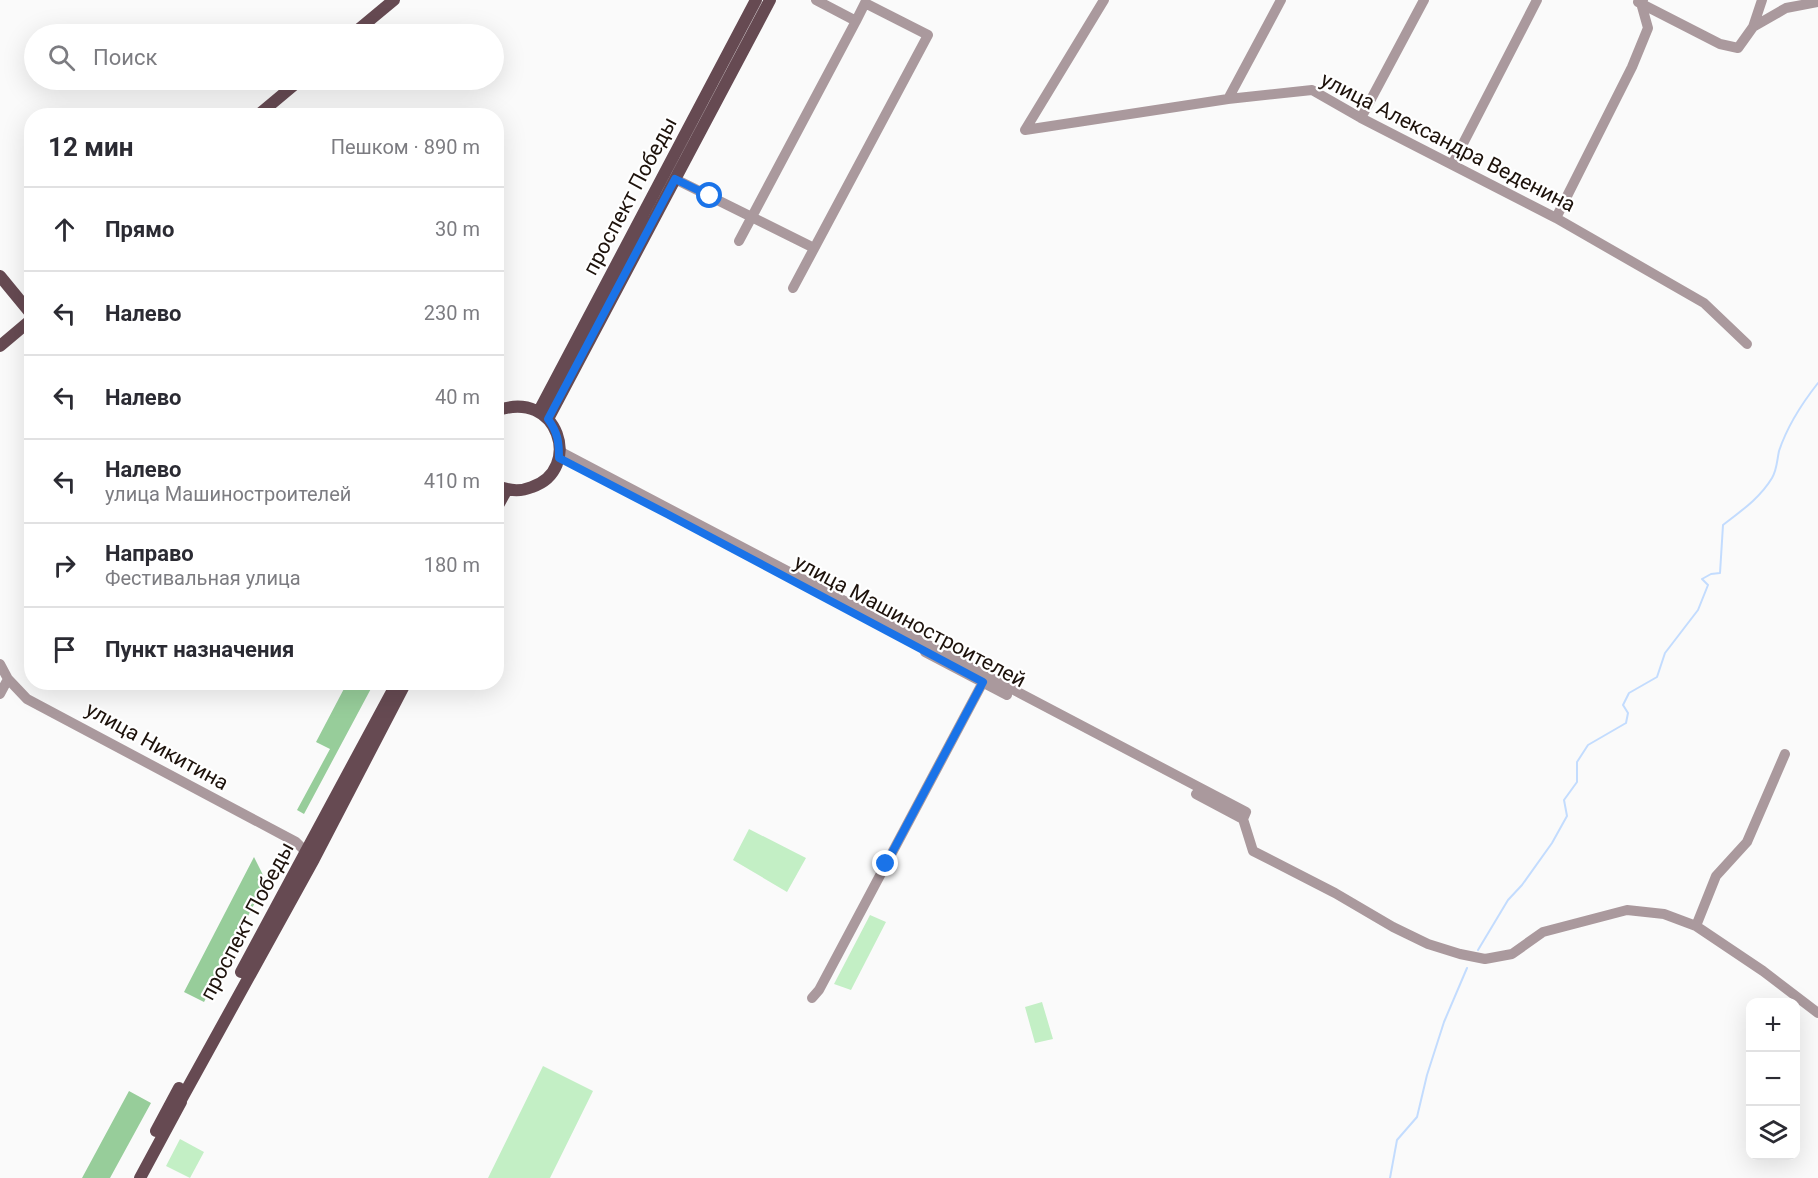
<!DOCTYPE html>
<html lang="ru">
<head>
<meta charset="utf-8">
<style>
  :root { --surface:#fff; --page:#f2f2f3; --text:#2b2b33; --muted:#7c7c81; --line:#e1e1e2 }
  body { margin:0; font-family:Roboto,sans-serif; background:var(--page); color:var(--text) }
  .controls { position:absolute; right:18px; bottom:18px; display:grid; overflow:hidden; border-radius:12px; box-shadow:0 6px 24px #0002 }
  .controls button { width:54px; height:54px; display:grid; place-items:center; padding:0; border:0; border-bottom:2px solid var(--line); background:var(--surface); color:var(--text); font:30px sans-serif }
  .stop { position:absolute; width:18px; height:18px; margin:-14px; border:4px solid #1a73e8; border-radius:50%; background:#fff }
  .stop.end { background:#1a73e8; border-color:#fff; box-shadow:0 2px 6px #0008 }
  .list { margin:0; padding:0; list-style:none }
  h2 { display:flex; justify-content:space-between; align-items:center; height:78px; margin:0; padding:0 24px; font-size:26px }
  h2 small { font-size:20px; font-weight:400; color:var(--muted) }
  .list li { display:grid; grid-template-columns:39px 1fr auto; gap:18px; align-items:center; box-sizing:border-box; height:84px; padding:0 24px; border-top:2px solid var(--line) }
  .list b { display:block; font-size:22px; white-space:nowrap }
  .list p { margin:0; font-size:20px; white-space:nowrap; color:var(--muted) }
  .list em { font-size:20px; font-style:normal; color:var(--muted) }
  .icon { flex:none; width:33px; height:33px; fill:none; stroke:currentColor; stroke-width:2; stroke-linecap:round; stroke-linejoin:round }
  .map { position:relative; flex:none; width:1818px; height:1178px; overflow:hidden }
  .search { position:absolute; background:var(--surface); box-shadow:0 6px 24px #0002; left:24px; top:24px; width:480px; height:66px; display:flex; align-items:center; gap:15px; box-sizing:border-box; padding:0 21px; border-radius:33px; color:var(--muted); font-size:22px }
  .panel { position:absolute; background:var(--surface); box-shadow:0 6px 24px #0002; left:24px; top:108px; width:480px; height:582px; border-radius:24px }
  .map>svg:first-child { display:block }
</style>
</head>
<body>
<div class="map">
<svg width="1818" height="1178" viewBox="0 0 1818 1178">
  <rect width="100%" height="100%" fill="#fafafa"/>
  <path fill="#c3efc5" d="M 749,829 L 806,858 L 787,892 L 733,860 Z
    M 870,915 L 886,922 L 851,990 L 834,984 Z
    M 1042,1002 L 1053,1039 L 1035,1043 L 1025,1007 Z
    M 543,1066 L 593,1091 L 550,1178 L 488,1178 Z
    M 180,1139 L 204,1152 L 190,1178 L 166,1166 Z"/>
  <path fill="#97cd9a" d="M 347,683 L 374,683 L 304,814 L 297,810 L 330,749 L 316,742 Z
    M 254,857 L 266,881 L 204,1002 L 184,992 Z
    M 129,1091 L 151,1103 L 110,1178 L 82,1178 Z"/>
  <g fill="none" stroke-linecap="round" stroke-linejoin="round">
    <path stroke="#c3dcfe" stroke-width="2" d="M 1478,950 L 1508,900 L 1522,885 L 1552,843 L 1567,816 L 1564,800 L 1577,782 L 1577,762 L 1588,745 L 1626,723 L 1628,713 L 1623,705 L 1629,693 L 1657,677 L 1665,653 L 1698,610 L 1708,585 L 1702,579 L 1711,574 L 1720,573 L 1723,525 C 1741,511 1760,498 1772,478 C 1777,470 1777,460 1779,451 C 1787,427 1803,402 1818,383
      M 1390,1178 L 1397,1140 L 1417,1117 L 1427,1075 L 1444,1022 L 1467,968"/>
    <path stroke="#aa999d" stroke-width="10" d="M 1638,2 L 1720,44 L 1738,48 L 1753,27 L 1762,0
      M 1753,27 L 1786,8 L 1818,2
      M 1228,99 L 1281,0
      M 1361,118 L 1424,0
      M 1025,130 L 1228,99 L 1312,90 L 1361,118 L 1556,218 L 1704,303 L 1747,344
      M 1025,130 L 1104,0
      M 1453,163 L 1537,0
      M 675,179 L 814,248
      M 1556,218 L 1632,67 L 1648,28 L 1641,3 L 1643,0
      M 739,241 L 856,21
      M 793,288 L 928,35 L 865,3 L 856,21 L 816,0
      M 559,451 L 1246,812 L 1243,819 L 1253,851 L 1335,893 L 1393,927 L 1428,944 L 1460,954 L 1485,959 L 1512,954 L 1543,932 L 1627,910 L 1664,914 L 1696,926 L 1763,971 L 1818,1013
      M 925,652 L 1007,695
      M 0,664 L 8,679 L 27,699 L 296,842 L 306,852
      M 0,694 L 8,679
      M 1196,794 L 1243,819
      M 1696,926 L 1716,876 L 1747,842 L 1785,754
      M 812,998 L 819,990 L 983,682"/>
    <path stroke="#664a52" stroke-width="12" d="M 353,34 L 394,0
      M 257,116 L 300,80
      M 0,276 L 32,315
      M 0,346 L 32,319
      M 496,411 C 559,387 583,470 532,487 C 520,492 508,491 496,485
      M 539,411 L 756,0
      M 548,419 L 770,0
      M 496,509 L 507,489
      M 241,972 L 395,686
      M 156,1131 L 179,1088
      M 140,1178 L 181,1102 L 181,1100 L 314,859 L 406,682"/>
  </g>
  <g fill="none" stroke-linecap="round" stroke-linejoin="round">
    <path stroke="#1a73e8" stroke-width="8" d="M 710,196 L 675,179 L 548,419 C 558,433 559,442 559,458 L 667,514 L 983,682 L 886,864"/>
  </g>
  <g text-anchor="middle" stroke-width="4.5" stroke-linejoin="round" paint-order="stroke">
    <g font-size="21" fill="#1d120b" stroke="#fff">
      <text transform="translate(1448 142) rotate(27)" y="7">улица Александра Веденина</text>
      <text transform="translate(630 196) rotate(-62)" y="7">проспект Победы</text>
      <text transform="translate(910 621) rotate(28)" y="7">улица Машиностроителей</text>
      <text transform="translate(157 746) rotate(29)" y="7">улица Никитина</text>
      <text transform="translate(247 921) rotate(-62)" y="7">проспект Победы</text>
    </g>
  </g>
</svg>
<div class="controls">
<button>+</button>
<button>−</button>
<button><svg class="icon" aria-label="layers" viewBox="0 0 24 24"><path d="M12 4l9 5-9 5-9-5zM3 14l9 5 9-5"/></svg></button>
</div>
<div class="stop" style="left:710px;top:196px"></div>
<div class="stop end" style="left:886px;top:864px"></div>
<div class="search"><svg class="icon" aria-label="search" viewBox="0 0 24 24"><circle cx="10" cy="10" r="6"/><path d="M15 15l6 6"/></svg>Поиск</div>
<section class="panel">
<h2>12 мин<small>Пешком · 890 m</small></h2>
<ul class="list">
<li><svg class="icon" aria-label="ahead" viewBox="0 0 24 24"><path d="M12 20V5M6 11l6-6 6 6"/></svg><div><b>Прямо</b></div><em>30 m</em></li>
<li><svg class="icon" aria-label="left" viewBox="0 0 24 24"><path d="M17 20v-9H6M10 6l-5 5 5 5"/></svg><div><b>Налево</b></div><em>230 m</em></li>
<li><svg class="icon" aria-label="left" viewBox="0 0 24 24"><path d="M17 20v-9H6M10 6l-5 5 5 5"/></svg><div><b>Налево</b></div><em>40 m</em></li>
<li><svg class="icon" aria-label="left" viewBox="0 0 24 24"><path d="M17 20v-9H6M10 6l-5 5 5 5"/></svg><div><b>Налево</b><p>улица Машиностроителей</p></div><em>410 m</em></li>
<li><svg class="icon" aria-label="right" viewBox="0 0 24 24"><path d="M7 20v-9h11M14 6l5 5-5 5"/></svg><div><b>Направо</b><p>Фестивальная улица</p></div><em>180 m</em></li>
<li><svg class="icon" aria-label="arrive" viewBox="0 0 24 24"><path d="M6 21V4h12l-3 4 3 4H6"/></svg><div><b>Пункт назначения</b></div></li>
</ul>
</section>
</div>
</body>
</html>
